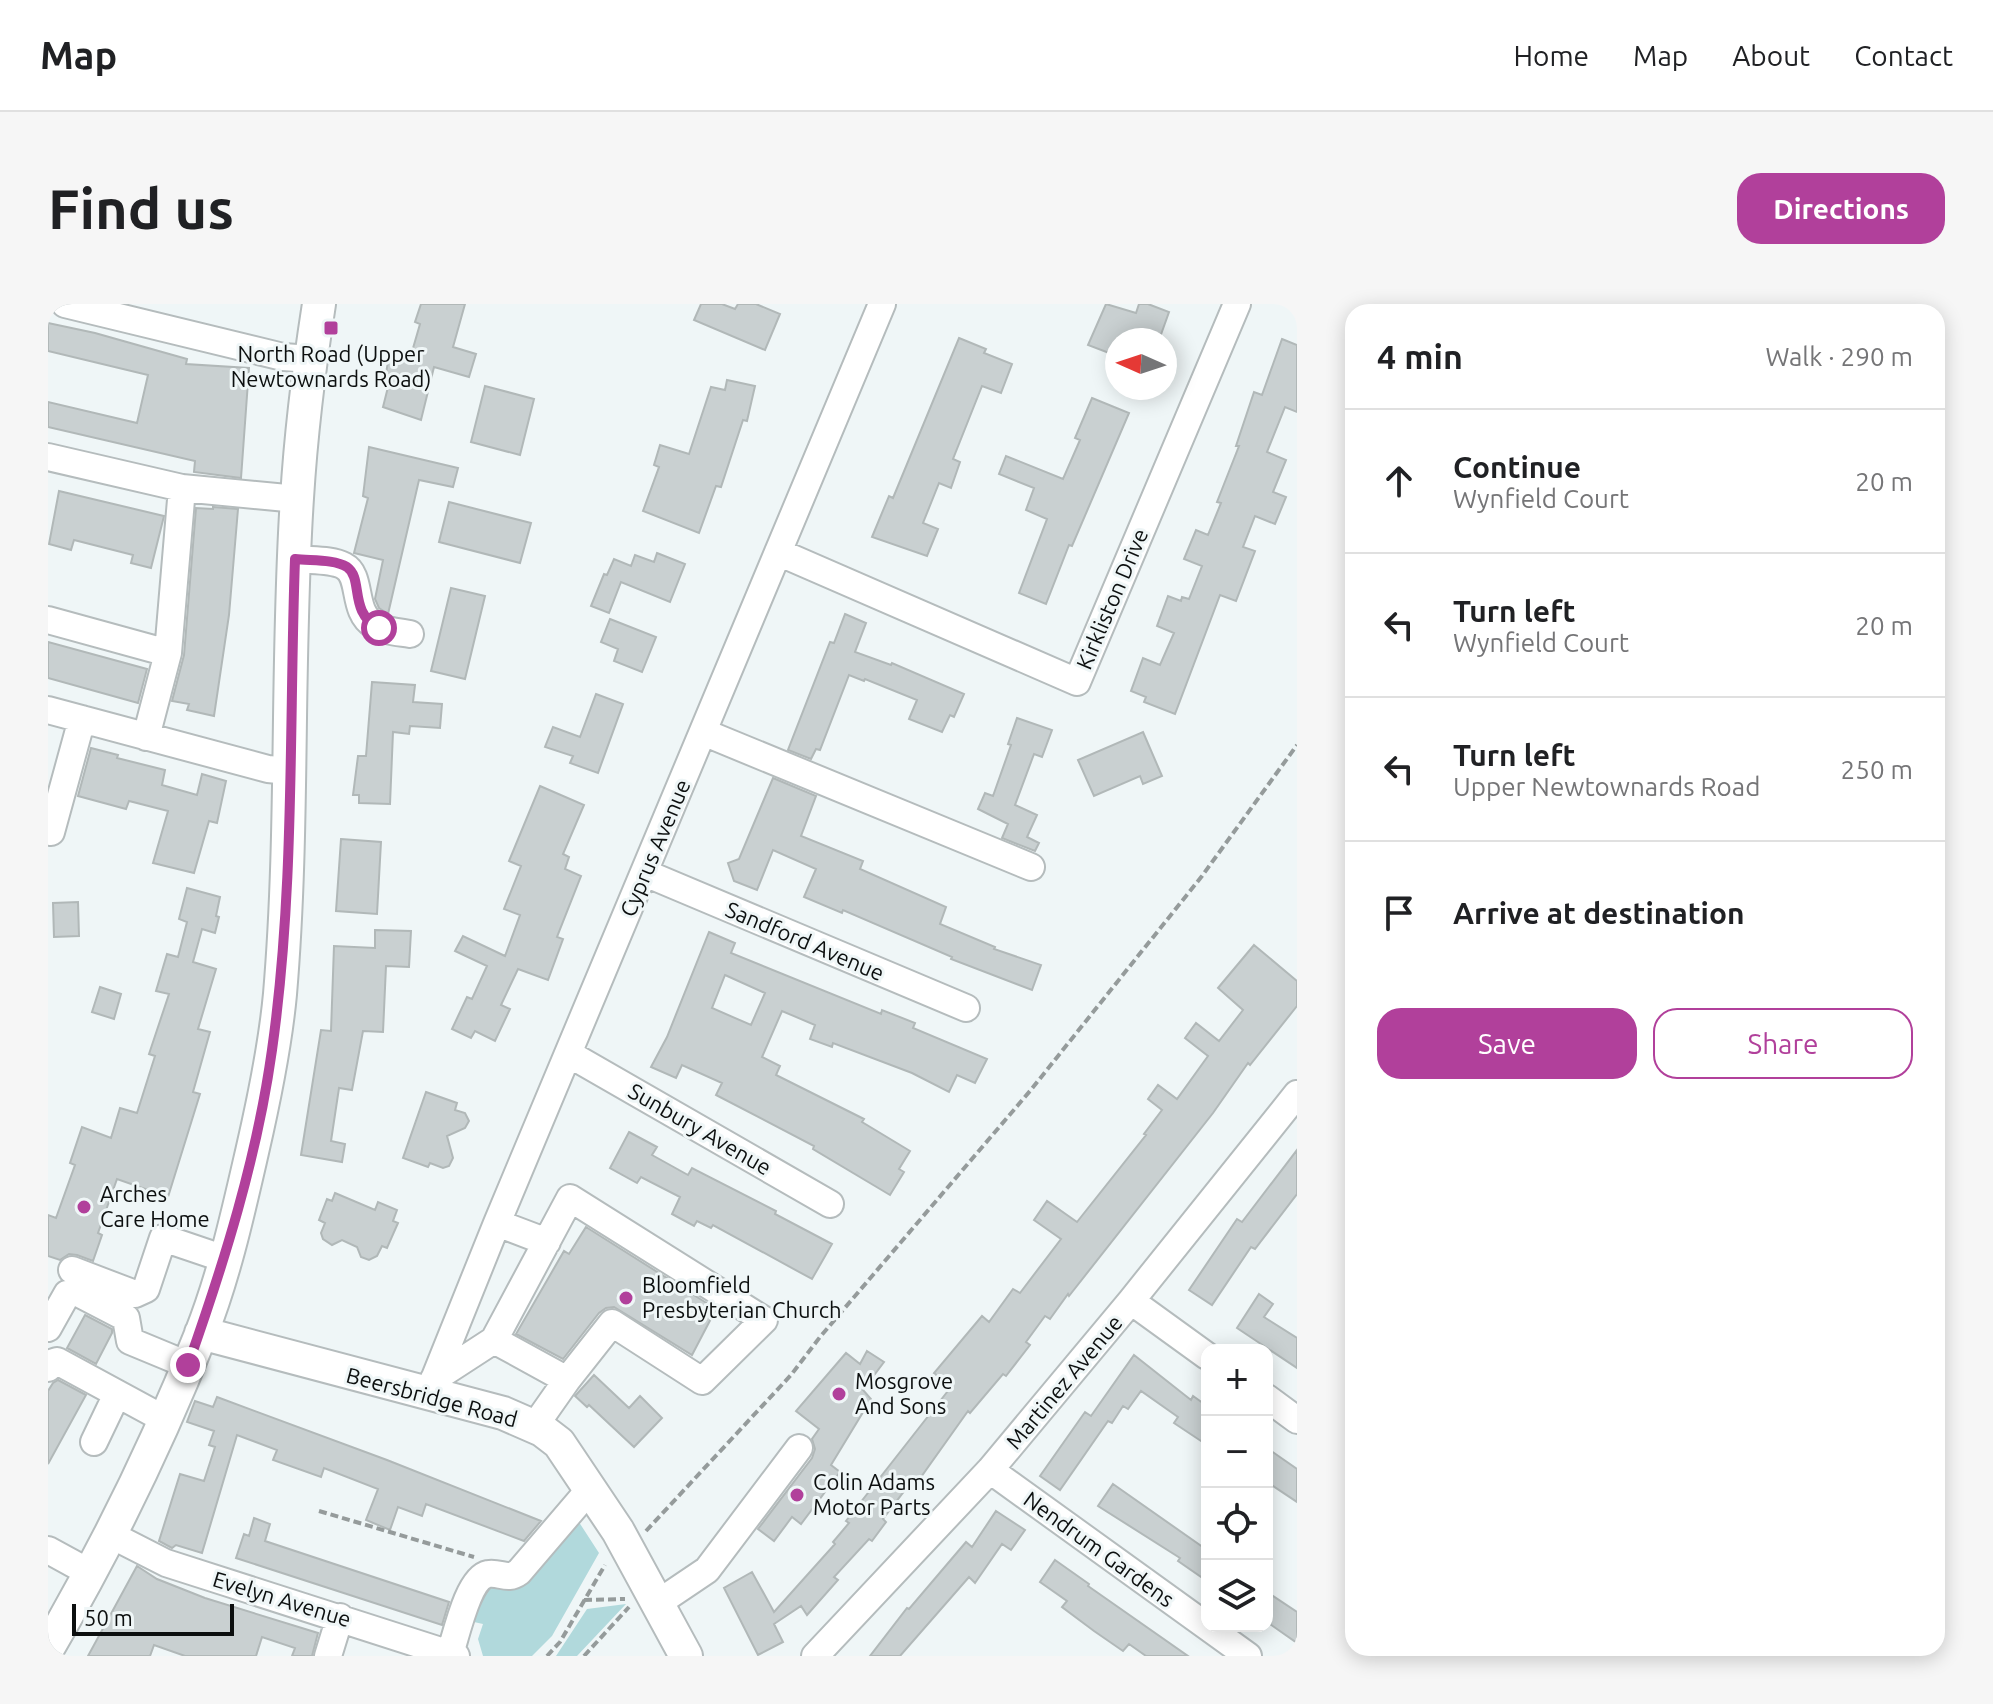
<!DOCTYPE html>
<html lang="en">
<head>
<meta charset="utf-8">
<style>
  :root { --surface:#fff; --page:#f6f6f6; --text:#202124; --muted:#757577; --line:#e0e0e0; --accent:#b1409b }
  body { margin:0; font-family:Ubuntu,sans-serif; background:var(--page); color:var(--text) }
  .controls { position:absolute; right:24px; bottom:24px; display:grid; overflow:hidden; border-radius:16px; box-shadow:0 4px 20px #0003 }
  .controls button { width:72px; height:72px; display:grid; place-items:center; padding:0; border:0; border-bottom:2px solid var(--line); background:var(--surface); color:var(--text); font:40px sans-serif }
  .compass { position:absolute; left:1057px; top:24px; width:72px; height:72px; border-radius:50%; background:var(--surface); box-shadow:0 4px 20px #0003; rotate:273deg }
  .scale { position:absolute; left:24px; bottom:20px; width:162px; box-sizing:border-box; padding-left:8px; border:4px solid #0c0f0f; border-top:0; font-size:22px; line-height:28px; white-space:nowrap; color:#0c0f0f; -webkit-text-stroke:6px #eff6f7; paint-order:stroke }
  .stop { position:absolute; width:24px; height:24px; margin:-18px; border:6px solid #b1409b; border-radius:50%; background:#fff }
  .stop.end { background:#b1409b; border-color:#fff; box-shadow:0 2px 8px #0008 }
  .list { margin:0; padding:0; list-style:none }
  h2 { display:flex; justify-content:space-between; align-items:center; height:104px; margin:0; padding:0 32px; font-size:34px }
  h2 small { font-size:26px; font-weight:400; color:var(--muted) }
  .list li { display:grid; grid-template-columns:52px 1fr auto; gap:24px; align-items:center; box-sizing:border-box; height:144px; padding:0 32px; border-top:2px solid var(--line) }
  .list b { display:block; font-size:30px; white-space:nowrap }
  .list p { margin:0; font-size:26px; white-space:nowrap; color:var(--muted) }
  .list em { font-size:26px; font-style:normal; color:var(--muted) }
  .actions { display:flex; gap:16px; padding:24px 32px }
  .actions a { flex:1; padding:18px 0; border:2px solid var(--accent); border-radius:24px; text-align:center; font-size:28px; color:var(--accent) }
  .actions .main { background:var(--accent); color:#fff }
  .icon { flex:none; width:44px; height:44px; fill:none; stroke:currentColor; stroke-width:2; stroke-linecap:round; stroke-linejoin:round }
  .map { position:relative; flex:none; width:1249px; height:1352px; overflow:hidden; border-radius:24px }
  header { display:flex; align-items:center; gap:48px; box-sizing:border-box; height:112px; padding:0 40px; background:var(--surface); border-bottom:2px solid var(--line) }
  header strong { font-size:38px }
  nav { display:flex; gap:44px; margin-inline-start:auto; font-size:28px }
  .intro { display:flex; align-items:center; justify-content:space-between; box-sizing:border-box; height:192px; padding:0 48px }
  h1 { margin:0; font-size:56px }
  .button { padding:20px 36px; border-radius:24px; background:var(--accent); color:#fff; font-size:28px; font-weight:700 }
  main { display:flex; gap:48px; padding:0 48px }
  aside { flex:1; background:var(--surface); border-radius:24px; box-shadow:0 4px 20px #0003 }
  .map>svg:first-child { display:block }
</style>
</head>
<body>
<header>
<strong>Map</strong>
<nav><a>Home</a><a>Map</a><a>About</a><a>Contact</a></nav>
</header>
<div class="intro"><h1>Find us</h1><a class="button">Directions</a></div>
<main>
<div class="map">
<svg width="1249" height="1352" viewBox="0 0 1249 1352">
  <rect width="100%" height="100%" fill="#eff6f7"/>
  <path fill="#b1d9dc" d="M 527,1212 L 551,1249 L 504,1332 L 484,1352 L 435,1352 L 430,1335 L 435,1320 L 417,1316 L 427,1287 Z
    M 578,1300 L 529,1352 L 508,1352 L 539,1305 Z"/>
  <path fill="#c9d0d1" stroke="#b1b8b8" stroke-width="2" fill-rule="evenodd" d="M 373,0 L 417,0 L 405,43 L 428,50 L 421,73 L 386,63 L 373,116 L 335,103 L 343,71 L 338,69 L 341,53 L 361,58 L 372,20 L 367,18 Z
    M 653,0 L 674,0 L 687,5 L 690,0 L 708,0 L 732,10 L 717,46 L 646,16 Z
    M 1058,0 L 1088,9 L 1091,0 L 1100,0 L 1121,8 L 1111,36 L 1069,36 L 1069,52 L 1040,41 Z
    M 0,19 L 47,29 L 139,55 L 138,60 L 201,64 L 193,174 L 146,168 L 147,157 L 0,123 L 0,98 L 89,119 L 100,71 L 0,47 Z
    M 911,34 L 938,45 L 936,49 L 964,60 L 953,89 L 934,82 L 905,155 L 912,158 L 903,184 L 891,179 L 875,219 L 890,225 L 879,252 L 824,233 L 841,192 L 845,194 Z
    M 1234,35 L 1249,41 L 1249,108 L 1237,103 L 1219,148 L 1238,156 L 1225,188 L 1238,193 L 1227,220 L 1207,212 L 1195,243 L 1207,247 L 1188,297 L 1172,291 L 1127,410 L 1096,398 L 1098,393 L 1083,387 L 1095,354 L 1112,361 L 1126,329 L 1109,322 L 1120,292 L 1133,297 L 1134,293 L 1141,295 L 1154,262 L 1136,255 L 1148,226 L 1160,231 L 1173,199 L 1169,198 L 1191,142 L 1188,142 L 1206,88 L 1214,91 Z
    M 679,76 L 707,82 L 699,117 L 695,116 L 673,183 L 668,182 L 651,229 L 595,207 L 611,163 L 606,161 L 612,141 L 641,150 L 663,83 L 677,86 Z
    M 437,82 L 486,95 L 472,151 L 423,138 Z
    M 1044,94 L 1081,109 L 1024,242 L 1021,241 L 998,300 L 971,289 L 999,215 L 978,206 L 986,184 L 951,170 L 958,152 L 1015,175 L 1032,136 L 1027,134 Z
    M 321,143 L 410,164 L 405,183 L 371,176 L 340,310 L 331,304 L 327,295 L 335,256 L 306,249 L 320,194 L 315,192 Z
    M 11,187 L 116,212 L 103,264 L 83,259 L 85,251 L 26,236 L 23,246 L 1,240 Z
    M 401,198 L 483,219 L 472,259 L 391,238 Z
    M 165,203 L 190,205 L 181,311 L 166,412 L 139,406 L 141,400 L 124,397 L 136,351 L 148,204 L 165,205 Z
    M 609,249 L 637,260 L 622,298 L 573,278 L 561,309 L 543,302 L 556,270 L 559,271 L 566,255 L 583,262 L 587,251 L 606,258 Z
    M 403,284 L 437,292 L 417,375 L 383,367 Z
    M 797,310 L 818,319 L 807,348 L 843,361 L 844,359 L 916,390 L 906,413 L 902,411 L 894,428 L 861,415 L 869,396 L 817,375 L 816,377 L 801,371 L 772,446 L 768,445 L 763,455 L 740,446 L 782,338 L 786,339 Z
    M 562,315 L 608,333 L 594,368 L 566,357 L 570,345 L 553,338 Z
    M 0,338 L 99,365 L 90,399 L 0,374 Z
    M 324,378 L 367,381 L 365,398 L 394,400 L 392,424 L 362,422 L 361,430 L 345,428 L 342,500 L 311,499 L 311,491 L 305,491 L 310,452 L 318,452 Z
    M 548,390 L 575,400 L 550,469 L 522,459 L 525,452 L 497,443 L 505,423 L 532,433 Z
    M 969,414 L 1004,426 L 994,453 L 986,450 L 967,501 L 989,511 L 979,533 L 991,539 L 987,547 L 954,534 L 960,520 L 930,505 L 937,489 L 945,492 L 963,441 L 960,440 Z
    M 1095,428 L 1114,472 L 1095,480 L 1092,472 L 1046,492 L 1030,456 Z
    M 43,444 L 70,451 L 69,454 L 117,466 L 114,481 L 149,491 L 154,470 L 178,477 L 169,519 L 161,517 L 146,569 L 105,559 L 120,507 L 81,497 L 78,505 L 30,492 Z
    M 725,474 L 768,492 L 753,532 L 815,557 L 812,565 L 898,603 L 892,620 L 947,643 L 946,645 L 993,661 L 984,686 L 903,655 L 904,653 L 795,606 L 794,609 L 756,593 L 768,565 L 725,546 L 709,586 L 686,577 L 680,559 L 691,555 Z
    M 492,482 L 536,501 L 515,550 L 521,553 L 517,565 L 533,572 L 509,633 L 515,635 L 500,676 L 470,665 L 453,701 L 462,705 L 447,737 L 427,727 L 423,734 L 404,725 L 419,693 L 424,695 L 439,662 L 407,647 L 415,632 L 457,652 L 472,611 L 456,605 L 473,562 L 461,557 Z
    M 293,535 L 333,538 L 329,610 L 288,607 Z
    M 139,584 L 172,593 L 168,612 L 171,613 L 167,629 L 154,625 L 145,658 L 168,665 L 150,725 L 162,728 L 145,788 L 152,790 L 120,893 L 69,875 L 50,929 L 54,931 L 45,957 L 29,951 L 21,950 L 12,956 L 0,952 L 0,911 L 8,914 L 27,861 L 22,859 L 34,823 L 63,834 L 72,804 L 89,809 L 107,752 L 101,750 L 121,690 L 108,687 L 119,650 L 130,653 L 139,618 L 131,615 Z
    M 30,598 L 31,632 L 6,633 L 5,599 Z
    M 327,626 L 363,627 L 361,663 L 338,662 L 335,728 L 315,727 L 304,786 L 291,784 L 283,837 L 297,840 L 294,858 L 253,851 L 273,726 L 283,727 L 286,642 L 327,644 Z
    M 661,628 L 687,639 L 683,649 L 833,710 L 834,706 L 867,719 L 865,724 L 939,755 L 927,779 L 909,771 L 901,788 L 864,769 L 785,739 L 784,743 L 762,735 L 767,721 L 734,707 L 714,753 L 732,762 L 728,771 L 816,815 L 814,818 L 862,847 L 851,865 L 856,868 L 842,891 L 765,845 L 766,842 L 668,791 L 674,779 L 634,761 L 628,774 L 603,763 L 619,733 ZM 677,671 L 717,689 L 703,721 L 664,704 Z
    M 1206,641 L 1249,677 L 1249,702 L 1202,761 L 1200,759 L 1165,809 L 1021,992 L 1020,990 L 1002,1015 L 997,1012 L 978,1038 L 982,1041 L 958,1072 L 955,1070 L 922,1109 L 920,1107 L 868,1180 L 864,1177 L 835,1215 L 838,1218 L 824,1237 L 821,1235 L 786,1273 L 790,1276 L 759,1311 L 753,1302 L 726,1320 L 735,1338 L 710,1351 L 676,1284 L 704,1268 L 726,1308 L 787,1240 L 785,1238 L 801,1219 L 798,1217 L 903,1083 L 886,1069 L 934,1012 L 941,1018 L 965,985 L 972,989 L 1013,935 L 986,916 L 999,897 L 1029,918 L 1098,831 L 1096,830 L 1114,806 L 1100,795 L 1110,781 L 1129,795 L 1160,752 L 1137,734 L 1148,719 L 1171,737 L 1195,706 L 1170,684 Z
    M 52,683 L 73,690 L 66,715 L 44,708 Z
    M 378,788 L 409,799 L 407,806 L 417,809 L 421,817 L 417,824 L 399,832 L 405,854 L 401,862 L 395,864 L 382,859 L 380,863 L 355,854 Z
    M 581,828 L 609,843 L 604,851 L 640,871 L 644,864 L 728,907 L 727,910 L 784,940 L 764,975 L 665,921 L 663,924 L 649,917 L 646,922 L 624,910 L 632,893 L 593,873 L 589,879 L 562,864 Z
    M 1249,846 L 1249,890 L 1207,945 L 1203,943 L 1164,1001 L 1141,986 L 1189,915 L 1194,918 Z
    M 287,889 L 327,906 L 330,898 L 349,906 L 345,917 L 350,919 L 339,944 L 334,942 L 329,952 L 321,956 L 313,953 L 309,943 L 294,936 L 284,941 L 275,935 L 273,929 L 277,919 L 271,916 L 279,895 L 284,897 Z
    M 538,923 L 668,1005 L 644,1051 L 566,1003 L 558,1004 L 551,1009 L 515,1055 L 468,1030 L 516,947 L 521,950 Z
    M 1211,990 L 1225,1000 L 1216,1013 L 1249,1034 L 1249,1064 L 1189,1024 Z
    M 37,1011 L 64,1025 L 64,1029 L 48,1060 L 19,1044 Z
    M 819,1047 L 836,1058 L 815,1086 L 823,1095 L 783,1161 L 792,1168 L 753,1220 L 744,1213 L 726,1237 L 710,1225 L 764,1154 L 767,1145 L 764,1135 L 771,1125 L 748,1107 L 798,1049 L 812,1060 Z
    M 1086,1051 L 1143,1096 L 1145,1092 L 1159,1102 L 1159,1141 L 1126,1119 L 1130,1113 L 1093,1087 L 1080,1105 L 1075,1102 L 1064,1119 L 1060,1117 L 1012,1186 L 992,1172 L 1037,1108 L 1043,1112 Z
    M 546,1071 L 581,1104 L 592,1092 L 614,1114 L 586,1143 L 541,1101 L 539,1103 L 527,1092 Z
    M 10,1076 L 38,1091 L 0,1160 L 0,1087 L 5,1079 Z
    M 169,1093 L 339,1156 L 493,1217 L 476,1237 L 378,1200 L 374,1212 L 350,1203 L 342,1226 L 318,1216 L 330,1185 L 276,1164 L 273,1173 L 225,1156 L 229,1146 L 189,1131 L 154,1249 L 128,1241 L 124,1244 L 111,1237 L 132,1170 L 156,1177 L 167,1143 L 161,1141 L 166,1127 L 139,1118 L 147,1097 L 165,1103 Z
    M 1219,1144 L 1249,1165 L 1249,1198 L 1219,1178 Z
    M 1065,1180 L 1159,1246 L 1159,1277 L 1130,1257 L 1132,1254 L 1050,1202 Z
    M 948,1207 L 977,1226 L 963,1246 L 954,1240 L 927,1279 L 921,1273 L 852,1352 L 822,1352 L 859,1304 L 861,1305 L 918,1238 L 924,1243 Z
    M 206,1214 L 222,1220 L 217,1237 L 401,1298 L 394,1321 L 188,1254 L 196,1230 L 201,1232 Z
    M 1007,1256 L 1041,1280 L 1040,1282 L 1140,1352 L 1098,1352 L 1081,1340 L 1075,1347 L 1046,1327 L 1014,1303 L 1019,1297 L 992,1278 Z
    M 89,1262 L 109,1275 L 157,1294 L 270,1329 L 264,1352 L 244,1352 L 247,1344 L 214,1333 L 208,1352 L 137,1352 L 106,1341 L 102,1352 L 40,1352 Z
    M 1219,1288 L 1249,1308 L 1249,1339 L 1219,1318 Z"/>
  <g fill="none" stroke-linecap="round" stroke-linejoin="round">
    <defs>
      <path id="minor" d="M 17,0 L 235,53 L 263,55
        M 0,153 L 134,184 L 249,195
        M 730,248 L 1029,378 L 1189,0
        M 247,255 C 262,257 283,255 296,262 C 315,272 303,307 326,321 C 336,327 350,328 362,330
        M 0,316 L 120,349
        M 0,406 L 220,465 L 241,467
        M 655,428 L 983,563
        M 98,433 L 120,349 L 134,184
        M 3,528 L 34,415
        M 597,569 L 918,704
        M 521,750 L 782,900
        M 522,894 L 716,1016 L 654,1077 L 564,1019 L 519,1076 L 446,1036 Z
        M 449,919 L 499,938
        M 24,966 L 87,990 L 98,985 L 115,934 L 177,955
        M 1083,997 L 1159,1052
        M 0,1024 L 19,990 L 28,988 L 78,1014 L 82,1037 L 140,1061
        M 0,1064 L 3,1059 L 9,1057 L 116,1115
        M 386,1075 L 446,1036
        M 381,1088 L 449,919 L 834,0
        M 1219,1094 L 1249,1116
        M 486,1123 L 519,1076
        M 46,1138 L 69,1090
        M 942,1166 L 1200,1352
        M 63,1231 L 118,1259 L 408,1352
        M 0,1246 L 44,1270
        M 610,1299 L 659,1266 L 751,1144
        M 402,1350 C 408,1332 420,1274 440,1270 C 453,1268 459,1277 471,1268 L 542,1185
        M 280,1352 L 292,1313
        M 767,1352 L 942,1166 L 1083,997 L 1249,790"/>
      <path id="major" d="M 153,1029 L 455,1109 L 494,1126 L 511,1139 L 570,1227 L 638,1352
        M 0,1344 C 59,1243 110,1139 153,1030 C 176,972 190,909 204,848 C 216,796 227,744 232,690 C 246,525 238,359 249,194 C 253,129 261,64 271,0"/>
    </defs>
    <use href="#minor" stroke="#b5bcbd" stroke-width="30"/>
    <use href="#major" stroke="#b5bcbd" stroke-width="36"/>
    <path stroke="#959b9b" stroke-width="4" stroke-dasharray="8 4" stroke-linecap="butt" d="M 271,1207 L 426,1253
      M 598,1227 L 743,1071 L 772,1033 L 982,787 L 1154,572 L 1249,441
      M 536,1296 L 577,1295
      M 499,1352 L 512,1338 L 557,1261
      M 536,1352 L 581,1303"/>
    <use href="#minor" stroke="#fff" stroke-width="26"/>
    <use href="#major" stroke="#fff" stroke-width="32"/>
  </g>
  <g fill="none" stroke-linecap="round" stroke-linejoin="round">
    <path stroke="#b1409b" stroke-width="10" d="M 140,1061 C 176,959 209,854 224,746 C 247,584 241,418 247,255 C 262,257 286,255 299,263 C 316,275 300,308 331,324"/>
  </g>
  <g fill="#b1409b" stroke="#eff6f7" stroke-width="3">
    <rect x="275" y="16" width="16" height="16" rx="4"/>
    <circle cx="36" cy="903" r="8"/>
    <circle cx="578" cy="994" r="8"/>
    <circle cx="791" cy="1090" r="8"/>
    <circle cx="749" cy="1191" r="8"/>
  </g>
  <g text-anchor="middle" stroke-width="6" stroke-linejoin="round" paint-order="stroke">
    <g font-size="22" fill="#0c0f0f" stroke="#eff6f7" text-anchor="start">
      <text x="283" y="58" text-anchor="middle">North Road (Upper<tspan x="283" dy="25">Newtownards Road)</tspan></text>
      <text x="52" y="898">Arches<tspan x="52" dy="25">Care Home</tspan></text>
      <text x="594" y="989">Bloomfield<tspan x="594" dy="25">Presbyterian Church</tspan></text>
      <text x="807" y="1085">Mosgrove<tspan x="807" dy="25">And Sons</tspan></text>
      <text x="765" y="1186">Colin Adams<tspan x="765" dy="25">Motor Parts</tspan></text>
    </g>
    <g font-size="22" fill="#0c0f0f" stroke="#eff6f7">
      <text transform="translate(1064 295) rotate(-67)" y="8">Kirkliston Drive</text>
      <text transform="translate(607 544) rotate(-67)" y="8">Cyprus Avenue</text>
      <text transform="translate(757 637) rotate(23)" y="8">Sandford Avenue</text>
      <text transform="translate(652 825) rotate(30)" y="8">Sunbury Avenue</text>
      <text transform="translate(1016 1078) rotate(-50)" y="8">Martinez Avenue</text>
      <text transform="translate(384 1093) rotate(15)" y="8">Beersbridge Road</text>
      <text transform="translate(1051 1245) rotate(36)" y="8">Nendrum Gardens</text>
      <text transform="translate(234 1295) rotate(17)" y="8">Evelyn Avenue</text>
    </g>
  </g>
</svg>
<div class="controls">
<button>+</button>
<button>−</button>
<button><svg class="icon" aria-label="locate" viewBox="0 0 24 24"><circle cx="12" cy="12" r="6"/><path d="M12 2v4M12 18v4M2 12h4M18 12h4"/></svg></button>
<button><svg class="icon" aria-label="layers" viewBox="0 0 24 24"><path d="M12 4l9 5-9 5-9-5zM3 14l9 5 9-5"/></svg></button>
</div>
<svg class="compass" viewBox="-18 -18 36 36"><path d="M0-13l5 13h-10z" fill="#e53935"/><path d="M0 13l5-13h-10z" fill="#757577"/></svg>
<div class="scale">50 m</div>
<div class="stop" style="left:331px;top:324px"></div>
<div class="stop end" style="left:140px;top:1061px"></div>
</div>
<aside>
<h2>4 min<small>Walk · 290 m</small></h2>
<ul class="list">
<li><svg class="icon" aria-label="ahead" viewBox="0 0 24 24"><path d="M12 20V5M6 11l6-6 6 6"/></svg><div><b>Continue</b><p>Wynfield Court</p></div><em>20 m</em></li>
<li><svg class="icon" aria-label="left" viewBox="0 0 24 24"><path d="M17 20v-9H6M10 6l-5 5 5 5"/></svg><div><b>Turn left</b><p>Wynfield Court</p></div><em>20 m</em></li>
<li><svg class="icon" aria-label="left" viewBox="0 0 24 24"><path d="M17 20v-9H6M10 6l-5 5 5 5"/></svg><div><b>Turn left</b><p>Upper Newtownards Road</p></div><em>250 m</em></li>
<li><svg class="icon" aria-label="arrive" viewBox="0 0 24 24"><path d="M6 21V4h12l-3 4 3 4H6"/></svg><div><b>Arrive at destination</b></div></li>
</ul>
<div class="actions"><a class="main">Save</a><a>Share</a></div>
</aside>
</main>
</body>
</html>
